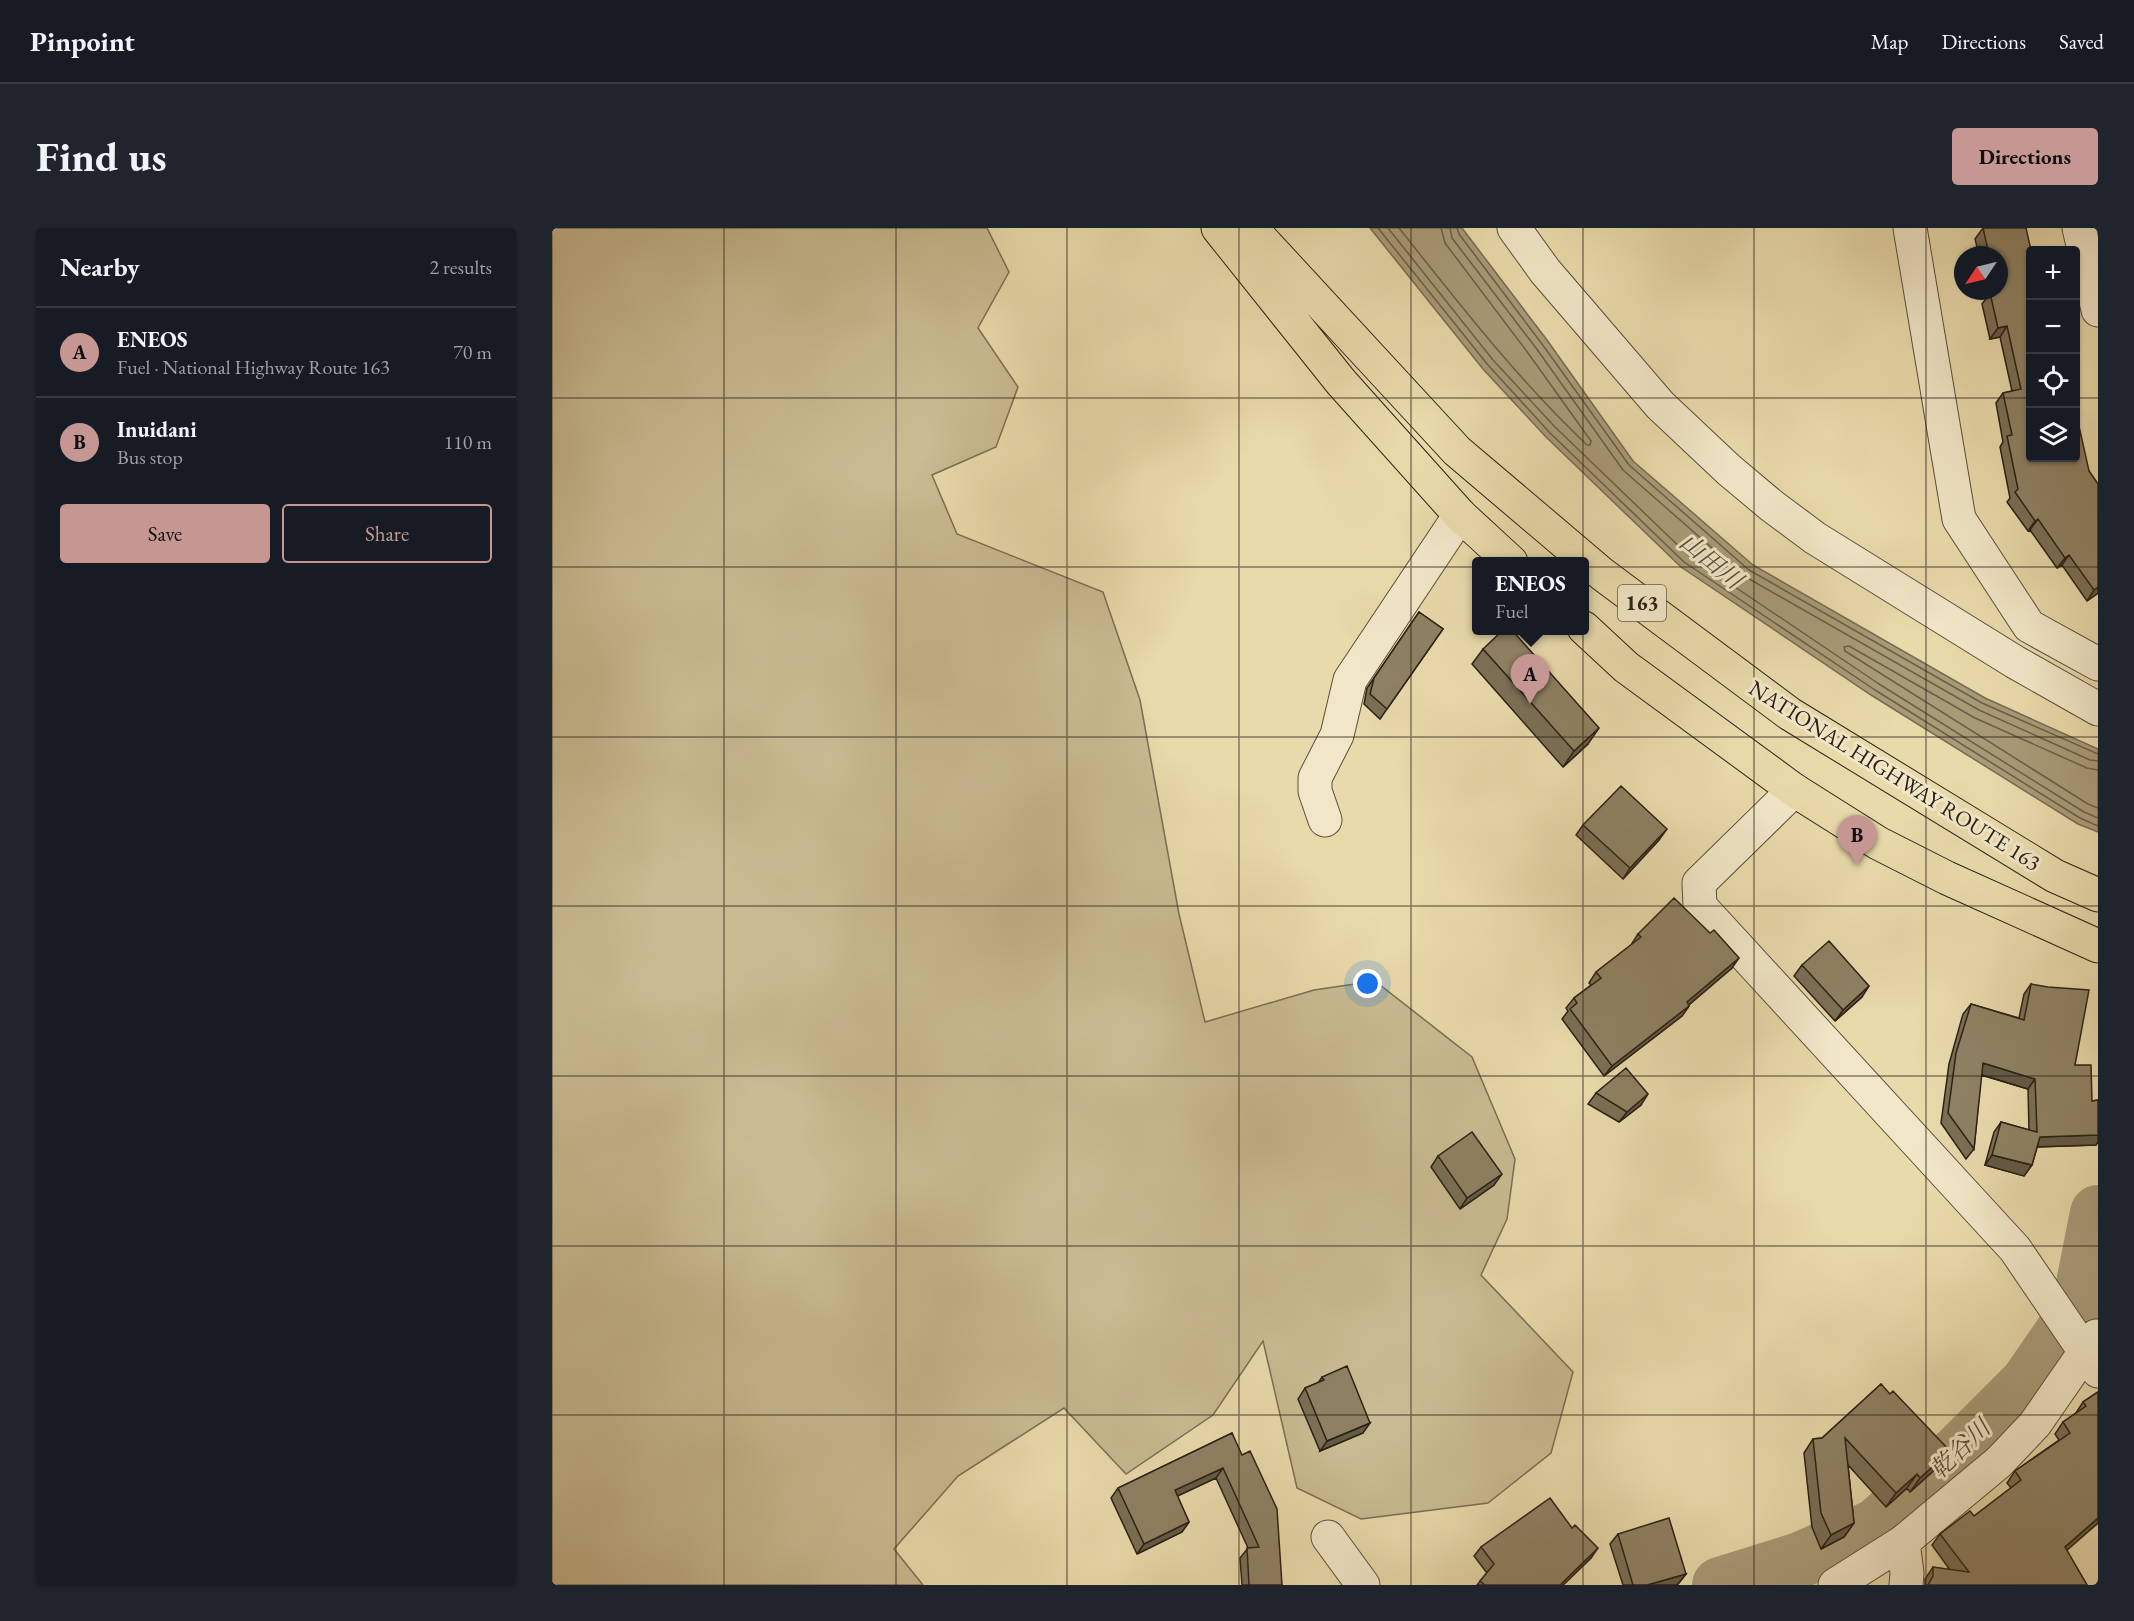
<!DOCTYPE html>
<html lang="en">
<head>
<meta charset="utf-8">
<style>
  :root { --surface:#171b24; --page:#20242c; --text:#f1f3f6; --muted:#9ea1a6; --line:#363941; --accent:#c59692 }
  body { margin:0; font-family:"EB Garamond","Noto Serif JP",serif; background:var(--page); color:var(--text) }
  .controls { position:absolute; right:18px; top:18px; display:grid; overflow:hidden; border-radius:6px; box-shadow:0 2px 4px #0004 }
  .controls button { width:54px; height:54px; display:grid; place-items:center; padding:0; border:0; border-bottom:2px solid var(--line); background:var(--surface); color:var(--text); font:30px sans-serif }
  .compass { position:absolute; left:1402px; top:18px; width:54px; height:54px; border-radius:50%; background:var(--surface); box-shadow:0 2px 4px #0004; rotate:235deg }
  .you { position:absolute; left:816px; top:756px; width:21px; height:21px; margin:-15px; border:4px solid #fff; border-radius:50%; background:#1a73e8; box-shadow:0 0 0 9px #1a73e833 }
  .badge { display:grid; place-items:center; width:39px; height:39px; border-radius:50%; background:var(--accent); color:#111; font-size:20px; font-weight:700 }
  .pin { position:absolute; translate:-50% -50px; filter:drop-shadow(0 2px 3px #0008) }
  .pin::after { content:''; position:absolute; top:32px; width:21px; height:18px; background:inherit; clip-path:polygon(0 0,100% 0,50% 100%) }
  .popup { position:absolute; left:920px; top:329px; width:117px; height:78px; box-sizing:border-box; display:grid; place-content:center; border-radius:6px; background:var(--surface); filter:drop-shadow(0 2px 4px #0005); font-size:20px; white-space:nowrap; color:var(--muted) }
  .popup b { font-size:22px; color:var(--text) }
  .popup::after { content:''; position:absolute; left:50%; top:100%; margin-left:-12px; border:12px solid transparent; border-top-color:var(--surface) }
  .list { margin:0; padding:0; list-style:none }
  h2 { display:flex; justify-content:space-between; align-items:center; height:78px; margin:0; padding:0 24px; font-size:26px }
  h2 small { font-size:20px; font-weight:400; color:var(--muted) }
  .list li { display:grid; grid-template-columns:39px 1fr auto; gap:18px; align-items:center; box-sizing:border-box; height:90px; padding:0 24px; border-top:2px solid var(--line) }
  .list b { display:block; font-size:22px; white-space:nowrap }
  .list p { margin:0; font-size:20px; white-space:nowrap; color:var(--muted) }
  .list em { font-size:20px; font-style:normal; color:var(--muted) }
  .actions { display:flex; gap:12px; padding:18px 24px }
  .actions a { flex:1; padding:14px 0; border:2px solid var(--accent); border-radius:6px; text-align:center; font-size:21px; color:var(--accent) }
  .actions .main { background:var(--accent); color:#111 }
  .icon { flex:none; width:33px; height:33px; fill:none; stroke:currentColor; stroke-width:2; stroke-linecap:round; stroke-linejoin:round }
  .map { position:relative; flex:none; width:1546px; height:1357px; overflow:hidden; border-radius:6px }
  header { display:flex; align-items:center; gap:36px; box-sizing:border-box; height:84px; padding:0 30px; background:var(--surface); border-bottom:2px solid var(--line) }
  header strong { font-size:28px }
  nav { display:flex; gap:33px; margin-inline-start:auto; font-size:21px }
  .intro { display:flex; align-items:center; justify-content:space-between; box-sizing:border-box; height:144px; padding:0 36px }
  h1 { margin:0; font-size:42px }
  .button { padding:15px 27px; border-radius:6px; background:var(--accent); color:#111; font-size:21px; font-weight:700 }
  main { display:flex; gap:36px; padding:0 36px }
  aside { flex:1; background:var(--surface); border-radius:6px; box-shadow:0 2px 4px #0004 }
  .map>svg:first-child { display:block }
</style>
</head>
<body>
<header>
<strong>Pinpoint</strong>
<nav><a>Map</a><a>Directions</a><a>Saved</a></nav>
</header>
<div class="intro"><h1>Find us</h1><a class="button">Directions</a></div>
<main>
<aside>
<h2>Nearby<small>2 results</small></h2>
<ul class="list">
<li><span class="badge">A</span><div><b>ENEOS</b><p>Fuel · National Highway Route 163</p></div><em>70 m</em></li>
<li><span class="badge">B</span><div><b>Inuidani</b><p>Bus stop</p></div><em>110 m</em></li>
</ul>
<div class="actions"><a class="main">Save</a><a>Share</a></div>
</aside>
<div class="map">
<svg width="1546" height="1357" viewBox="0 0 1546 1357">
  <rect width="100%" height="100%" fill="#e9daab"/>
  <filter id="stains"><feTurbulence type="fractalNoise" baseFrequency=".00333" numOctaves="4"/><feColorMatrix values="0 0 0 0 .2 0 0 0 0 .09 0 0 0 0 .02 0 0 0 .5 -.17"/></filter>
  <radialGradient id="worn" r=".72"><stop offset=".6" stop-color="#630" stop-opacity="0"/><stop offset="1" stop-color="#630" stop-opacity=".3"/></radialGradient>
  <path fill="#c9bb92" stroke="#7a6e54" stroke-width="1.5" d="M 0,0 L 435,0 L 457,44 L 426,100 L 466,159 L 444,219 L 380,247 L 405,306 L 551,364 L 588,472 L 627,686 L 653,794 L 762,762 L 823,753 L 920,829 L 963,931 L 955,991 L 929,1047 L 1021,1144 L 999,1225 L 936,1275 L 809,1291 L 745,1260 L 711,1113 L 661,1187 L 574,1246 L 512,1180 L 406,1248 L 342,1321 L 371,1357 L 0,1357 Z"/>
  <path fill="#a89b78" stroke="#766a50" stroke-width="1.5" d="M 818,0 L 910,0 L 995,112 L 1081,233 L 1201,337 L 1433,470 L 1546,521 L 1546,604 L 1526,596 L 1319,467 L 1129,339 L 994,209 L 931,141 Z"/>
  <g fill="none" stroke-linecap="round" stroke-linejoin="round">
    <path stroke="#6a5e46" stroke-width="1.5" d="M 826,0 L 936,137 L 998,205 L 1132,334 L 1323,462 L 1528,590 L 1546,598
      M 836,0 L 941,132 L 1003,199 L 1137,328 L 1327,456 L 1532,584 L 1546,590
      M 847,0 C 907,75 965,151 1035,217 L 1038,217 L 1039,213 L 976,125 L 893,15 L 889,0
      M 898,0 L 900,10 L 984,120 L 1071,242 L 1192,348 L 1427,482 L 1538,532 L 1546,533
      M 905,0 L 907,6 L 990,116 L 1077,237 L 1197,342 L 1430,475 L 1546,526
      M 1546,542 L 1535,540 L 1423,490 L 1297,418 L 1292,419 L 1293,423 L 1536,576 L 1546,580"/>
    <path stroke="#a89b78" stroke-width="56" d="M 1168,1357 L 1248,1332 L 1325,1298 L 1407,1224 L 1476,1155 L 1527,1081 L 1546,985"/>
    <defs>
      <path id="minor" d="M 962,0 L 993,43 L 1108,177 L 1177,242 L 1220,278 L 1263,310 L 1463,434 L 1546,481
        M 1358,0 L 1407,291 L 1477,398 L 1546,436
        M 1527,0 L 1546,82
        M 1242,562 L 1147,655 L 1148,678 L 1463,1021 L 1546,1143
        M 773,592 L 763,563 L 763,550 L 785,507 L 798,452 L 908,287
        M 776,1309 L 811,1357
        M 1351,1314 L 1355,1345 L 1354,1357
        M 1283,1357 L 1351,1314 L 1447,1234 L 1483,1196 L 1544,1108"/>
      <path id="highway" d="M 666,0 L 789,154 L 908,287 L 959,334
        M 699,0 L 905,223 L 1050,346 L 1238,486 L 1503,648 L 1546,667
        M 1032,400 L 1074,439 L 1242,562 L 1326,615 L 1395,650 L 1546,718"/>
    </defs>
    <use href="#minor" stroke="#5a4f3a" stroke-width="35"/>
    <use href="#highway" stroke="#2b2115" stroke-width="35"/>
    <use href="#minor" stroke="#f1e7c8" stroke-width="33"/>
    <use href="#highway" stroke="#e9daab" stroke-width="33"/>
  </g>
  <path fill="#7a6f55" stroke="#2b2115" stroke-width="1.5" d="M 1431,0 L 1474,0 L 1479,230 L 1537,243 L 1546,256 L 1546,365 L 1535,373 L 1510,337 L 1505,340 L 1478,302 L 1476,303 L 1455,274 L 1458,270 L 1448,219 L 1451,214 L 1444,175 L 1451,165 L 1460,163 L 1448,109 L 1438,111 L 1430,76 L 1436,68 L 1435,63 L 1447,63 L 1447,27 L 1427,27 L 1423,11 Z
    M 867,384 L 891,401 L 828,491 L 812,476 L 815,460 Z
    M 931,421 L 1036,516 L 1011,539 L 920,436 Z
    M 1031,597 L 1107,612 L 1071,651 L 1024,607 Z
    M 1086,706 L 1180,740 L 1137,777 L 1137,778 L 1130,788 L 1052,848 L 1010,791 L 1016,783 L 1014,780 L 1022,770 L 1039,757 L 1037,755 L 1044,744 L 1079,717 Z
    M 1250,737 L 1310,769 L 1283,793 L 1242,748 Z
    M 1479,756 L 1523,837 L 1540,873 L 1546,872 L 1546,914 L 1544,917 L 1485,919 L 1480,937 L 1472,948 L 1433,937 L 1442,904 L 1449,894 L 1477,902 L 1476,861 L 1429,847 L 1422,921 L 1414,931 L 1389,895 L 1397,836 L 1411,786 L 1419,776 L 1467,790 L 1472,766 Z
    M 1044,865 L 1089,877 L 1067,894 L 1036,876 Z
    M 886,928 L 942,957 L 908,981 L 879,939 Z
    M 770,1149 L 811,1205 L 768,1223 L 746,1171 L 753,1160 L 766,1155 Z
    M 1329,1156 L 1388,1237 L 1358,1264 L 1355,1260 L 1334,1279 L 1296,1237 L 1302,1295 L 1292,1309 L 1269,1321 L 1260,1299 L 1252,1225 L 1261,1211 L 1270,1210 Z
    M 1546,1164 L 1546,1295 L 1514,1322 L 1535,1357 L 1373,1357 L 1373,1351 L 1381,1339 L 1398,1342 L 1380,1317 L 1388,1306 L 1422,1288 L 1459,1260 L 1455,1255 L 1463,1243 L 1507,1212 L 1503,1206 L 1511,1194 L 1524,1185 L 1531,1174 Z
    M 680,1205 L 730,1357 L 690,1357 L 688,1330 L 696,1320 L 664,1250 L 625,1268 L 637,1294 L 630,1304 L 585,1326 L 559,1270 L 566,1260 Z
    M 1066,1306 L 1134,1346 L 1126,1356 L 1123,1357 L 1071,1357 L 1058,1316 Z
    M 929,1319 L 1039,1330 L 1011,1357 L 925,1357 L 935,1345 L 922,1328 Z"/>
  <path fill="#635a45" stroke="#2b2115" stroke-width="1.5" d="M 1455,98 L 1448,109 L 1438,111 L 1446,100 Z
    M 1486,291 L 1478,302 L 1476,303 L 1483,293 Z
    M 1517,327 L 1510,337 L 1505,340 L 1513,330 Z
    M 1546,359 L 1546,365 L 1535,373 L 1542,362 Z
    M 1047,500 L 1036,516 L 1011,539 L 1022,523 Z
    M 1115,601 L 1107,612 L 1071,651 L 1078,640 Z
    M 1187,730 L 1180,740 L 1127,785 L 1135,774 Z
    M 1317,758 L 1310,769 L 1283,793 L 1291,782 Z
    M 1137,778 L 1130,788 L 1052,848 L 1060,838 Z
    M 1431,835 L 1483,851 L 1476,861 L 1424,845 Z
    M 1096,866 L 1089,877 L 1067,894 L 1075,884 Z
    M 1546,907 L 1546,914 L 1544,917 L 1480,919 L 1488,909 Z
    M 1440,927 L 1480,937 L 1472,948 L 1433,937 Z
    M 950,946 L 942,957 L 908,981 L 915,970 Z
    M 818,1195 L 811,1205 L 768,1223 L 775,1213 Z
    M 1398,1223 L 1388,1237 L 1358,1264 L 1368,1250 Z
    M 671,1240 L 664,1250 L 615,1273 L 623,1262 Z
    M 1365,1246 L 1355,1260 L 1334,1279 L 1344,1265 Z
    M 1546,1290 L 1546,1295 L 1505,1331 L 1513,1319 Z
    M 637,1294 L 630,1304 L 585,1326 L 592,1316 Z
    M 1302,1295 L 1292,1309 L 1269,1321 L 1279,1307 Z
    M 1046,1320 L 1039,1330 L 1011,1357 L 1008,1357 Z
    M 1134,1346 L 1126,1356 L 1123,1357 L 1095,1357 Z"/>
  <path fill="#8e8163" stroke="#2b2115" stroke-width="1.5" d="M 1431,0 L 1474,0 L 1479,22 L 1479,230 L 1524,230 L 1524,185 L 1537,243 L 1546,256 L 1546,359 L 1542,362 L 1517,327 L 1513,330 L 1486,291 L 1483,293 L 1463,264 L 1466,261 L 1455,208 L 1460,207 L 1451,165 L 1469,161 L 1455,98 L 1446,100 L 1438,65 L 1447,63 L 1447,27 L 1437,27 Z
    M 867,384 L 891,401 L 835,481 L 818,466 L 822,450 Z
    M 951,402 L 960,402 L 1047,500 L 1022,523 L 931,421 Z
    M 1069,558 L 1115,601 L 1078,640 L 1031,597 Z
    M 1122,670 L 1158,705 L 1162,702 L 1187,730 L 1135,774 L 1137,778 L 1060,838 L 1018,781 L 1025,775 L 1022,770 L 1049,750 L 1044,744 L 1089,709 L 1086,706 Z
    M 1277,713 L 1317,758 L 1291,782 L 1250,737 Z
    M 1479,756 L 1496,759 L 1537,762 L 1523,837 L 1539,837 L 1540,873 L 1546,872 L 1546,907 L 1488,909 L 1480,937 L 1440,927 L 1449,894 L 1485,904 L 1483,851 L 1431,835 L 1422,921 L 1396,885 L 1404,825 L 1419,776 L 1472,792 Z
    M 1074,840 L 1096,866 L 1075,884 L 1044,865 Z
    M 920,904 L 950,946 L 915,970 L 886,928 Z
    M 795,1138 L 818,1195 L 775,1213 L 753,1160 L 772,1152 L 770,1149 Z
    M 1329,1156 L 1338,1166 L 1341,1163 L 1398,1223 L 1368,1250 L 1365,1246 L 1344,1265 L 1293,1210 L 1302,1295 L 1279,1307 L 1269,1285 L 1261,1211 L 1270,1210 Z
    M 1546,1164 L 1546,1290 L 1513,1319 L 1535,1357 L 1376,1357 L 1381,1348 L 1381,1339 L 1417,1344 L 1388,1306 L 1418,1283 L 1422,1288 L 1469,1252 L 1463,1243 L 1518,1205 L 1511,1194 L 1534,1178 L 1531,1174 Z
    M 680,1205 L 690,1227 L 698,1223 L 725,1281 L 730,1357 L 697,1357 L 695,1320 L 707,1319 L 671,1240 L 623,1262 L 637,1294 L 592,1316 L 566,1260 Z
    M 998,1270 L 1020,1300 L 1023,1297 L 1046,1320 L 1008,1357 L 933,1357 L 928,1353 L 942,1336 L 929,1319 Z
    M 1117,1290 L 1134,1346 L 1095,1357 L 1081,1357 L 1066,1306 Z"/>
  <path fill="none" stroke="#2b2115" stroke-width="1.5" stroke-opacity="0.55" d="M 172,0 L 172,1357M 344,0 L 344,1357M 515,0 L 515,1357M 687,0 L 687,1357M 859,0 L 859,1357M 1031,0 L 1031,1357M 1202,0 L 1202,1357M 1374,0 L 1374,1357M 0,170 L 1478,170M 1524,170 L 1546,170M 0,339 L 1546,339M 0,509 L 1546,509M 0,678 L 1546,678M 0,848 L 1546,848M 0,1018 L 1546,1018M 0,1187 L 1546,1187"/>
  <g text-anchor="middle" stroke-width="6" stroke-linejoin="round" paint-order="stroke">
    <rect fill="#f1e7c8" stroke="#665c4b" stroke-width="1.5" x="1066" y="357" width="48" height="36" rx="4.5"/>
    <g font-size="21" font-weight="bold" fill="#2b2115">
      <text x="1090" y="382">163</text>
    </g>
    <g font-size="22" fill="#2b2115" stroke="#f1e7c8">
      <text transform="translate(1343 547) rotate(32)" y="8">NATIONAL HIGHWAY ROUTE 163</text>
    </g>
    <g font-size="24" font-style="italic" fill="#574c38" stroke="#f1e7c8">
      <text transform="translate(1159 333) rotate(39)" y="8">山田川</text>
      <text transform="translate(1408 1221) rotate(-44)" y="8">乾谷川</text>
    </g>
  </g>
  <rect width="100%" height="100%" filter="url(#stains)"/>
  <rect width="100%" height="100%" fill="url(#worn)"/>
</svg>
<div class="controls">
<button>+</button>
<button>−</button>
<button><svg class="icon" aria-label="locate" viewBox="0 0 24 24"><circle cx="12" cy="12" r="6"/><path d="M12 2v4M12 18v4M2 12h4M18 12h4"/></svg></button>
<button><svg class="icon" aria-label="layers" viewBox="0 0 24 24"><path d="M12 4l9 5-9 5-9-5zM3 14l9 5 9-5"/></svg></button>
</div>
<svg class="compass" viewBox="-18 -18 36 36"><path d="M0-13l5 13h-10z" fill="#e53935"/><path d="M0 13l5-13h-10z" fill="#9ea1a6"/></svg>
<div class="you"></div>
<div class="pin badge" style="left:978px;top:476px">A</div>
<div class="popup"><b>ENEOS</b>Fuel</div>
<div class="pin badge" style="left:1305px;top:637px">B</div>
</div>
</main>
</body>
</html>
